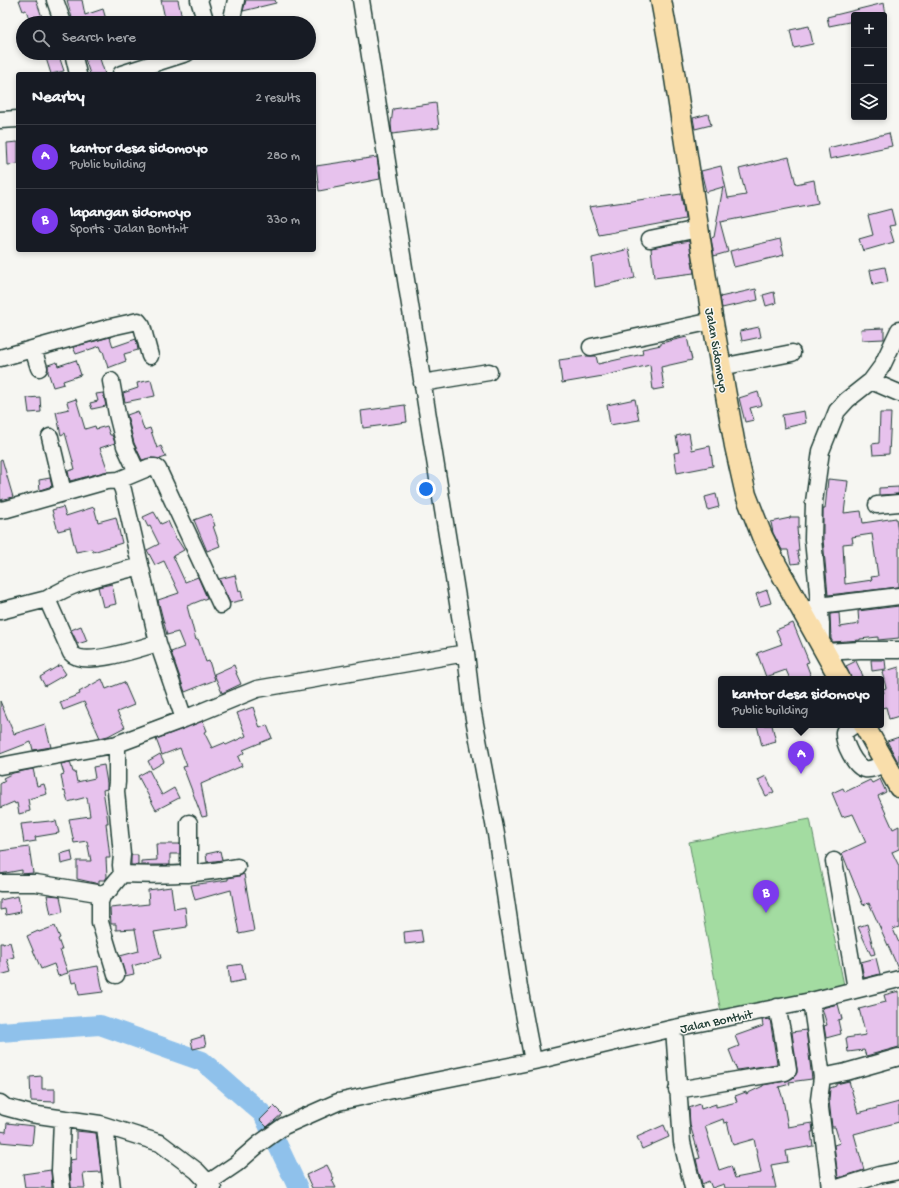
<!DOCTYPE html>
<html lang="en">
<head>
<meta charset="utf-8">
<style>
  :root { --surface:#171b24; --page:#20242c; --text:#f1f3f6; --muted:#9ea1a6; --line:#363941; --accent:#7c3aed }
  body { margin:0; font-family:"Gochi Hand",sans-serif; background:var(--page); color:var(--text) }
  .controls { position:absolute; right:12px; top:12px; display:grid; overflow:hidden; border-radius:4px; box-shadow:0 2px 6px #0003 }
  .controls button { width:36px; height:36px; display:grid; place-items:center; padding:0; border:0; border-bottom:1px solid var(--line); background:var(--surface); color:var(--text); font:20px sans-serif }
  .you { position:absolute; left:426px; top:489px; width:14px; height:14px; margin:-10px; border:3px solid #fff; border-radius:50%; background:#1a73e8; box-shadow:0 0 0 6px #1a73e833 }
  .badge { display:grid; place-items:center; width:26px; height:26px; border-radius:50%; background:var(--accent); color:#fff; font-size:13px; font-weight:700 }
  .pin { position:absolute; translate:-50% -33px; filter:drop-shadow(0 1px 2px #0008) }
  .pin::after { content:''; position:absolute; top:21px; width:14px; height:12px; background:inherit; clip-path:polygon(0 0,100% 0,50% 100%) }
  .popup { position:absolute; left:718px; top:676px; width:166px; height:52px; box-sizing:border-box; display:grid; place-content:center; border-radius:4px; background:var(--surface); filter:drop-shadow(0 1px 3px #0005); font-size:13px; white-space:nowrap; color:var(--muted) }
  .popup b { font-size:15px; color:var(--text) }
  .popup::after { content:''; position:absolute; left:50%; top:100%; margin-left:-8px; border:8px solid transparent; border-top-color:var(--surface) }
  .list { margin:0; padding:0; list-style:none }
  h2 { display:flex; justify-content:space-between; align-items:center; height:52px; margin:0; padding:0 16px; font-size:17px }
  h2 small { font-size:13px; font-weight:400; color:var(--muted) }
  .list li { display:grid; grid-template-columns:26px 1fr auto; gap:12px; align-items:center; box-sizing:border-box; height:64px; padding:0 16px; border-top:1px solid var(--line) }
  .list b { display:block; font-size:15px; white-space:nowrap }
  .list p { margin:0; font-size:13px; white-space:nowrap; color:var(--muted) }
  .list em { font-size:13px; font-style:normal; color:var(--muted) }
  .icon { flex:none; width:22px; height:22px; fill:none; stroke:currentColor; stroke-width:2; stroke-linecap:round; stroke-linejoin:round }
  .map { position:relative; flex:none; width:899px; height:1188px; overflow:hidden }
  .search { position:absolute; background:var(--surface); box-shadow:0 2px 6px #0003; left:16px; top:16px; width:300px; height:44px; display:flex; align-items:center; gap:10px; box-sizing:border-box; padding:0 14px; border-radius:22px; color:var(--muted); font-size:15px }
  .panel { position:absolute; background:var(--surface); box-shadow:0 2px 6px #0003; left:16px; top:72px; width:300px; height:180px; border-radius:4px }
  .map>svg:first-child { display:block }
</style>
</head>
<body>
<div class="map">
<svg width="899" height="1188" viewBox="0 0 899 1188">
  <rect width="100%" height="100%" fill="#f6f6f2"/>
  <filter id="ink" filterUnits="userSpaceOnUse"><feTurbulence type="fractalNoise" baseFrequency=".025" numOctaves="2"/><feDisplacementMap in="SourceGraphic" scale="8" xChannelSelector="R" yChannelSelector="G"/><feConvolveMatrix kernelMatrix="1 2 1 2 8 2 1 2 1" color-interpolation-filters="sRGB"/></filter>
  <g filter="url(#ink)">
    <path fill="#a3dca1" stroke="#618c6a" d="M 810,819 L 844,985 L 721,1012 L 689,842 Z"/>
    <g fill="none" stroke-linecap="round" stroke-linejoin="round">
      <path stroke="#8fc1eb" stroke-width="20" d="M 0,1032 L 100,1025 L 202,1061 L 263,1114 L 298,1188"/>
    </g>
    <path fill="#e7c2ed" stroke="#1f3d34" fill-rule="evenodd" d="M 19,0 L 36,0 L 42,17 L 30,21 L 26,10 L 23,11 Z
      M 67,0 L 82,0 L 85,15 L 103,9 L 107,23 L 72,23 L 72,18 Z
      M 161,0 L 178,0 L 183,23 L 166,23 Z
      M 246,0 L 275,0 L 276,3 L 243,11 Z
      M 884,3 L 886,15 L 854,15 L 854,21 L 829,26 L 827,17 Z
      M 809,26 L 813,44 L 794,48 L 790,30 Z
      M 53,53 L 58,53 L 64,71 L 51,74 L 45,55 Z
      M 83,53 L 98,53 L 105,74 L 90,74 Z
      M 436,103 L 439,128 L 392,134 L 391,124 L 393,109 Z
      M 708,114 L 711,125 L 695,129 L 693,118 Z
      M 889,133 L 892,146 L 830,159 L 828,148 Z
      M 18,142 L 18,164 L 8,165 L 7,143 Z
      M 377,157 L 380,179 L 319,191 L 316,166 Z
      M 789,157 L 796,184 L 814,180 L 818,203 L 720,222 L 728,252 L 714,256 L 711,238 L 714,237 L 723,187 L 706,192 L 701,171 L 721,166 L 728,198 L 746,195 L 739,169 Z
      M 681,194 L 685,219 L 599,235 L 589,207 Z
      M 891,209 L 895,225 L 889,226 L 894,242 L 863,251 L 859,239 L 873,235 L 868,215 Z
      M 780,239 L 784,255 L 734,267 L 730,251 Z
      M 689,241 L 694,273 L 654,278 L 651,248 Z
      M 629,249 L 635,278 L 595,287 L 592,258 Z
      M 885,267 L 888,282 L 873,285 L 870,270 Z
      M 756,289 L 758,300 L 722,308 L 720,297 Z
      M 774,292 L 776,303 L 766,306 L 763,295 Z
      M 759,327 L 761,337 L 742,341 L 740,331 Z
      M 884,328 L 884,339 L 862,340 L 861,329 Z
      M 110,337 L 113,347 L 136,339 L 138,350 L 124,354 L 126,361 L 108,368 L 103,351 L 102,351 L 100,346 L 76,354 L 73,347 Z
      M 687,337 L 692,360 L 661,367 L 664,388 L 653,390 L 650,365 L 603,376 L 562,383 L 559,360 L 587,356 L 596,356 L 598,364 L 643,354 L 642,349 L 661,345 L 661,343 Z
      M 76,360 L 81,375 L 63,381 L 64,384 L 53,387 L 48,372 L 48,365 L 57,362 L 58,366 Z
      M 151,380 L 155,396 L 125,402 L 123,393 L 138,388 L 137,383 Z
      M 758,392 L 762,405 L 750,408 L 754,420 L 745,422 L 739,398 Z
      M 103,393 L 106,406 L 92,409 L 90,403 L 98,401 L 96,394 Z
      M 40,397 L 41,412 L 29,413 L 27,398 Z
      M 76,399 L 85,429 L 95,426 L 96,429 L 107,426 L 110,435 L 112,435 L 115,443 L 100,448 L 108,471 L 70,481 L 68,471 L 75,469 L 65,433 L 61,435 L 56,412 L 69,409 L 67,402 Z
      M 635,399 L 639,420 L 610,425 L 607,405 Z
      M 405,405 L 407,422 L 363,428 L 361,411 Z
      M 138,411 L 144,430 L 150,428 L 157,448 L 161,446 L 166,457 L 160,459 L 150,458 L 142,460 L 134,443 L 127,415 Z
      M 804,411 L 806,423 L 784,428 L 782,415 Z
      M 880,413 L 891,413 L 889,454 L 873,455 L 872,444 L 879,443 Z
      M 689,433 L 692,450 L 710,446 L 713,466 L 677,473 L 674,453 L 679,452 L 676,436 Z
      M 2,459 L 13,497 L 0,500 L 0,460 Z
      M 50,478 L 52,486 L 40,490 L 39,480 Z
      M 828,479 L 848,481 L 844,513 L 861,511 L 863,523 L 896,518 L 899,540 L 899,587 L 828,595 L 823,539 L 823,509 L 825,509 ZM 872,534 L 878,576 L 871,577 L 872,580 L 845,584 L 843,544 L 853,543 L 852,537 Z
      M 899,487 L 899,494 L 879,495 L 879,488 Z
      M 716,494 L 719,507 L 708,510 L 705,497 Z
      M 63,507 L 66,516 L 94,507 L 98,522 L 116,517 L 122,543 L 93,552 L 92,549 L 76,552 L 70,528 L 58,531 L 52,510 Z
      M 154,512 L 161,524 L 168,521 L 176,539 L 177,539 L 184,550 L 173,556 L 185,582 L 198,577 L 207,598 L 187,606 L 196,640 L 198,639 L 206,662 L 209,661 L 215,680 L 185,692 L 171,652 L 184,647 L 178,632 L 167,635 L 158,600 L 179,593 L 164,561 L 155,565 L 147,550 L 159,544 L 150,526 L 148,527 L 143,517 Z
      M 211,514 L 215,526 L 213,526 L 220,546 L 207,551 L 194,520 Z
      M 790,517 L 799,517 L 799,528 L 797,528 L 799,551 L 797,551 L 800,563 L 791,564 L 788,550 L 782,550 L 773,533 L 771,522 L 790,518 Z
      M 235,575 L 239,591 L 241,590 L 243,600 L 230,603 L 219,579 Z
      M 112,584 L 116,604 L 103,607 L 98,587 Z
      M 767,590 L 771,603 L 760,606 L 756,594 Z
      M 899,606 L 899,638 L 878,640 L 878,637 L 860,639 L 860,640 L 833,642 L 831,639 L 830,614 L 839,613 L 840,627 L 859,624 L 858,611 Z
      M 793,623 L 809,662 L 806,663 L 812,679 L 790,679 L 786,670 L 766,677 L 757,653 L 782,644 L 776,630 Z
      M 81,626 L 87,641 L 78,644 L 71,630 Z
      M 871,660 L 885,660 L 886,669 L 872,671 Z
      M 856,661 L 863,676 L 855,679 L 851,679 L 846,666 Z
      M 60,665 L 66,674 L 45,686 L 40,677 Z
      M 234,665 L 237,673 L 236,673 L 241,684 L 222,693 L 214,674 Z
      M 899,667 L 899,716 L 889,719 L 886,707 L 881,708 L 881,693 L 884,693 L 883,689 L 886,688 L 882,672 Z
      M 102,679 L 106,689 L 124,682 L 134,705 L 117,712 L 125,727 L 108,736 L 100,738 L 84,702 L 63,710 L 60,702 L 80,694 L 79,692 Z
      M 0,701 L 14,734 L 45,724 L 51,747 L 33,750 L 31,742 L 0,754 Z
      M 253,707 L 260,728 L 267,725 L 272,738 L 243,750 L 244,753 L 238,757 L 242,766 L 201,784 L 207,816 L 202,817 L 183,767 L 187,766 L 180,748 L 162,755 L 156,739 L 203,721 L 207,731 L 204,732 L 212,748 L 224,743 L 226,745 L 246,736 L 237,713 Z
      M 757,725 L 772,725 L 776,742 L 762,746 Z
      M 899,737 L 899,764 L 887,741 Z
      M 160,754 L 164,762 L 152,769 L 148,761 Z
      M 70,762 L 73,772 L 75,772 L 77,782 L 95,778 L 93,767 L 104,765 L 107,783 L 107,789 L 103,790 L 107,815 L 108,823 L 106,823 L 110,858 L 106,858 L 107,877 L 105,880 L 99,880 L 99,884 L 77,879 L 77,861 L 91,861 L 87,841 L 74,843 L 69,819 L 90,816 L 87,797 L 68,802 L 65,791 L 64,792 L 61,775 L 64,774 L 61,764 Z
      M 33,769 L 37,786 L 44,784 L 47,794 L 28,799 L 30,811 L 19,814 L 17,803 L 15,804 L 14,802 L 0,808 L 0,784 L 5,781 L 3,778 L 13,773 Z
      M 149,770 L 162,795 L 174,788 L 179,798 L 156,810 L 138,776 Z
      M 766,776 L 774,792 L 766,796 L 758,780 Z
      M 880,779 L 886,792 L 878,796 L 893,829 L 899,826 L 899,849 L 892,852 L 899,866 L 899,927 L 893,929 L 899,943 L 899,970 L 869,903 L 863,905 L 842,853 L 866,842 L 853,814 L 842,817 L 832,793 L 843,788 L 845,792 L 870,780 L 872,783 Z
      M 50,821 L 51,822 L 56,821 L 59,833 L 35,837 L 36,841 L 24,843 L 21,824 Z
      M 156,844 L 180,844 L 180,854 L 170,854 L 170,865 L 141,865 L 141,861 L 157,860 Z
      M 29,847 L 33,873 L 22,874 L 22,870 L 0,874 L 0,851 Z
      M 71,851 L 73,861 L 61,864 L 60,854 Z
      M 220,851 L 222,860 L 207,862 L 206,854 Z
      M 131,855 L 138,855 L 138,865 L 131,865 Z
      M 244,874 L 254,931 L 239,934 L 231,890 L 195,900 L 191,885 L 228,880 L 228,878 L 239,876 Z
      M 171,887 L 174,909 L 185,907 L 187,927 L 154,932 L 161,958 L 132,966 L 134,974 L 125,976 L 120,956 L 139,951 L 135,929 L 116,930 L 116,924 L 111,924 L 110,908 L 149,904 L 148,890 Z
      M 47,895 L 60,896 L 63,912 L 51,915 Z
      M 18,896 L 21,912 L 6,915 L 5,909 L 0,910 L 0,900 Z
      M 867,924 L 875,954 L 871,955 L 858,927 Z
      M 55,926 L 60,938 L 58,939 L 62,950 L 60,950 L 68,973 L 58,976 L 54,964 L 41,969 L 27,936 L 38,931 L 39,932 Z
      M 421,930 L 423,942 L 405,944 L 404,932 Z
      M 10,942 L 14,957 L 7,959 L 11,972 L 0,975 L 0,943 L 3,943 L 3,944 Z
      M 876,958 L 880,974 L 864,978 L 861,962 Z
      M 242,964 L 245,980 L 230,983 L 228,966 Z
      M 98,966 L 103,992 L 79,995 L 77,982 L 72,983 L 69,971 Z
      M 899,991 L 899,1047 L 866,1056 L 864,1050 L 848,1052 L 846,1038 L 866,1035 L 859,1009 L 886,1002 L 884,995 Z
      M 838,1004 L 842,1019 L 838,1020 L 841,1034 L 826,1038 L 824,1026 L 827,1025 L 822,1008 Z
      M 770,1019 L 777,1064 L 737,1070 L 729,1050 L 739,1046 L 735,1036 L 763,1026 L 762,1020 Z
      M 806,1030 L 812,1079 L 789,1082 L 790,1084 L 779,1087 L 783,1099 L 788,1127 L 812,1123 L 813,1132 L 811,1132 L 813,1146 L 786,1151 L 788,1162 L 771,1165 L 776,1188 L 725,1188 L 724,1184 L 712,1188 L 709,1181 L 702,1184 L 696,1159 L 700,1158 L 690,1125 L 689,1108 L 700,1104 L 701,1109 L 716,1104 L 716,1107 L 737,1102 L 735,1096 L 746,1092 L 746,1094 L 763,1086 L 763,1085 L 787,1081 L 793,1078 L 797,1073 L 797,1069 L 792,1032 ZM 723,1119 L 724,1123 L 727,1122 L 733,1145 L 754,1139 L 761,1173 L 735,1178 L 731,1166 L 719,1170 L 705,1126 Z
      M 204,1036 L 206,1046 L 193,1049 L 191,1040 Z
      M 42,1076 L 42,1089 L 55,1089 L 55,1102 L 31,1101 L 30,1077 Z
      M 849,1081 L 858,1113 L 899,1102 L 899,1122 L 854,1134 L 864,1170 L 838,1178 L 834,1145 L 840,1143 L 835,1127 L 832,1127 L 829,1100 L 830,1088 L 836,1086 L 836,1084 Z
      M 274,1106 L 282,1114 L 267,1127 L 260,1120 Z
      M 7,1123 L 34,1126 L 32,1145 L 0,1142 L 0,1131 L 6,1132 Z
      M 664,1125 L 669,1137 L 642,1149 L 637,1137 Z
      M 76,1131 L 96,1133 L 101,1172 L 83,1173 L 85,1188 L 71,1188 L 70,1160 L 76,1159 Z
      M 327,1165 L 334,1179 L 332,1180 L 336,1188 L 312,1188 L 306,1175 Z
      M 51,1170 L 52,1188 L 25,1188 L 23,1174 Z"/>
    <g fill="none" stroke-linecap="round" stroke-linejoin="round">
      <defs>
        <path id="minor" d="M 55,0 L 63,23
          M 199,0 L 206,23
          M 361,0 L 466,653 L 472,708 L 496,834 L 519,987 L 533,1061
          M 231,23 L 236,0
          M 73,53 L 78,74
          M 121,74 L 187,53
          M 0,120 L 18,119
          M 650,239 L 698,229
          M 591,347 L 713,321
          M 33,349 L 39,368
          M 0,358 L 111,327 L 138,321 L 142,326 L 150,356
          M 721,367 L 792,353
          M 111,381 L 117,414 L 125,446 L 137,472
          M 871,381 L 899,393
          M 422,383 L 489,372
          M 50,437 L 63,492
          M 119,480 L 150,467 L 155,467 L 158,469 L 221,605
          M 877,505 L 899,503
          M 0,510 L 7,509 L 106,481 L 119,480 L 123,490 L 158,643 L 184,719
          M 47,599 C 75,581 108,575 140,566
          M 810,609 L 819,606 L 899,596
          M 0,611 L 47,599 L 71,653 C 84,668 140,648 158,643
          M 821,644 L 821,624 L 813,539 L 814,502 L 821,451 L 837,411 L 847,400 L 871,381 L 882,366 L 899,330
          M 825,652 L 860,650 L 899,650
          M 854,725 L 844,732 C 843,742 855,768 865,769 C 872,770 879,766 885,763
          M 0,766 L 117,744 L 184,719 L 257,689 L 466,653
          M 189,823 L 189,874
          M 834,861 L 856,989
          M 122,874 C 162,876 198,875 237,867
          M 0,883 L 36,883 L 103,894
          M 116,975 L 100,922 L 100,902 L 103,894 L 109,890 L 122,874 L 121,865 L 122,855 L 116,791 L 117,782 L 117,744
          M 811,1001 L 822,1077 L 819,1100 L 830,1188
          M 674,1028 L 682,1142 L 693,1188
          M 822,1077 L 846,1072 L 899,1057
          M 677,1090 L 785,1072 L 788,1070 L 782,1031 L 777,1007
          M 0,1103 L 5,1107 L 31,1114 L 100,1124 L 160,1143 L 197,1171 L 213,1188
          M 105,1126 L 112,1188
          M 62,1188 L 60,1171 L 62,1119
          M 205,1188 L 208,1183 L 236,1164 L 259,1144 L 284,1126 L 338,1102 L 420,1084 L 544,1059 L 674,1028 L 811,1001 L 899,979
          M 838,1188 L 879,1175 L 899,1171"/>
        <path id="major" d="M 661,0 L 674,72 L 712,317 L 735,446 L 746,495 L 762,536 L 776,564 L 840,679
          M 864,725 L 899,787"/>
      </defs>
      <use href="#minor" stroke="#1f3d34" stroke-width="19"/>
      <use href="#major" stroke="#1f3d34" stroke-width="23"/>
      <use href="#minor" stroke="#f6f6f2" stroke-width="16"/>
      <use href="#major" stroke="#f9deab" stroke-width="20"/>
    </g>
  </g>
  <g text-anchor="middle" stroke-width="3" stroke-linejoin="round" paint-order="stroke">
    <g font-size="13" fill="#1f3d34" stroke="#f6f6f2">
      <text transform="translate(718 350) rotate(80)" y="5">Jalan Sidomoyo</text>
      <text transform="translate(716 1020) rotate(-12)" y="5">Jalan Bonthit</text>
    </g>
  </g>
</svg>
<div class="controls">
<button>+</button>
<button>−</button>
<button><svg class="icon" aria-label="layers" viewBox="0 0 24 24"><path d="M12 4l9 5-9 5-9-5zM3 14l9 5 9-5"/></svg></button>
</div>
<div class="you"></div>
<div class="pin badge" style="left:801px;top:774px">A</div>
<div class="popup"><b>kantor desa sidomoyo</b>Public building</div>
<div class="pin badge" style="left:766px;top:913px">B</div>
<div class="search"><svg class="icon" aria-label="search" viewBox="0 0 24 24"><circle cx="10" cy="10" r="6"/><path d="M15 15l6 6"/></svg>Search here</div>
<section class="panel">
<h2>Nearby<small>2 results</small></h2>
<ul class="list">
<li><span class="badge">A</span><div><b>kantor desa sidomoyo</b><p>Public building</p></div><em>280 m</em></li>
<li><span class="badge">B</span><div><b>lapangan sidomoyo</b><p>Sports · Jalan Bonthit</p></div><em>330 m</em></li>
</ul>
</section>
</div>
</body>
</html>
